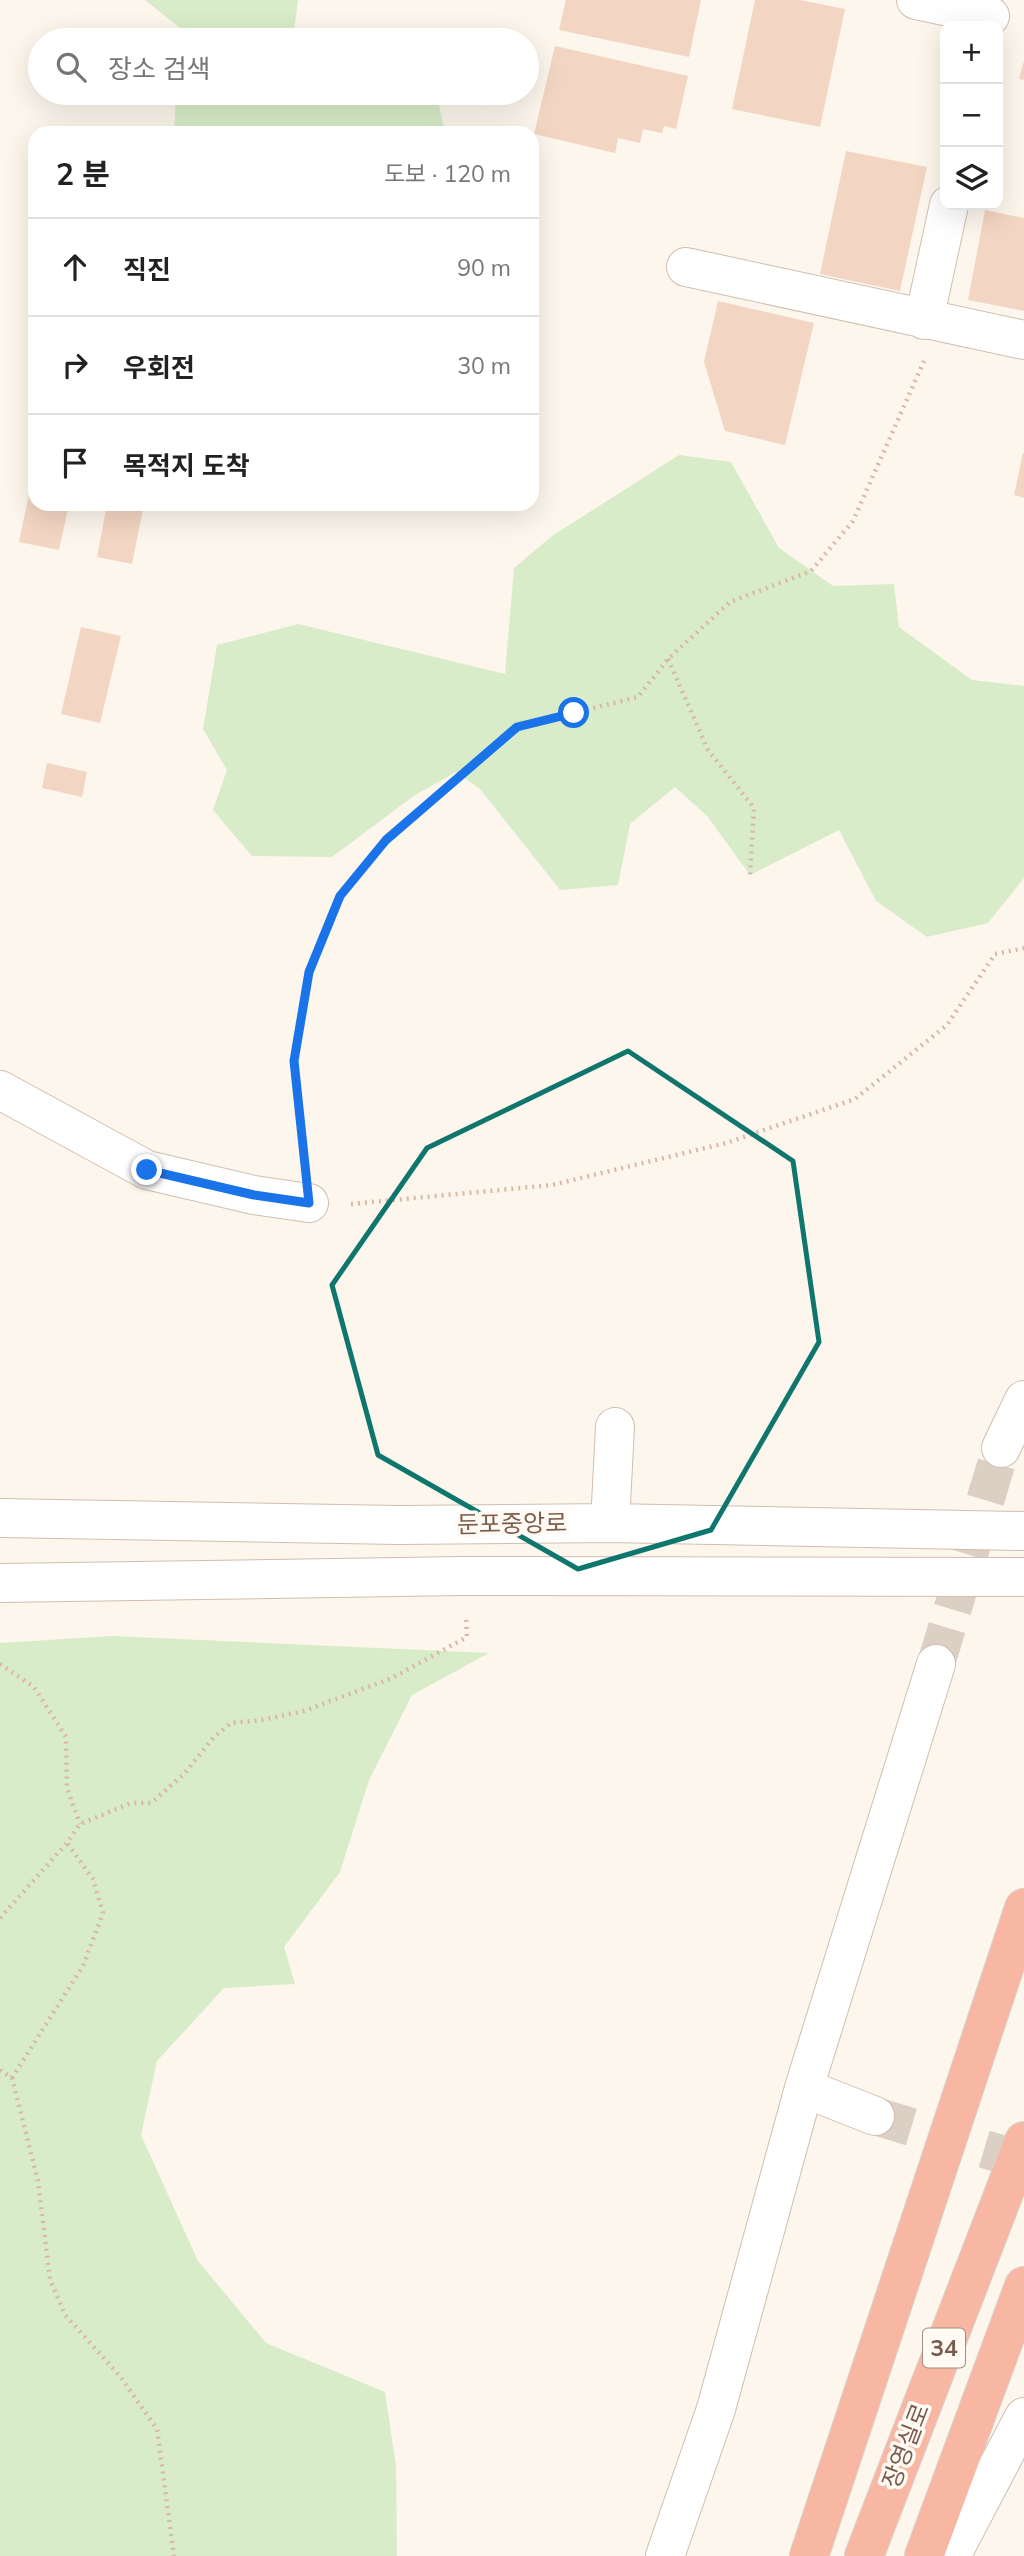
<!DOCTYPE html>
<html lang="ko">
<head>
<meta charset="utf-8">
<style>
  :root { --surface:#fff; --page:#f6f6f6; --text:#222; --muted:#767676; --line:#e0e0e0 }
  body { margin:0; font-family:Mulish,"Noto Sans KR",sans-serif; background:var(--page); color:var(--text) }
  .controls { position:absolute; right:21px; top:21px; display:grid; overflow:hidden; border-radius:14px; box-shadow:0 7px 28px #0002 }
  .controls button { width:63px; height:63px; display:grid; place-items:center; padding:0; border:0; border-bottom:2px solid var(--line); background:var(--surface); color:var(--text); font:35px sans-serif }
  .stop { position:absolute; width:21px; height:21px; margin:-16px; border:5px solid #1a73e8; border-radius:50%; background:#fff }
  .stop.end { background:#1a73e8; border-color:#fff; box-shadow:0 2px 7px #0008 }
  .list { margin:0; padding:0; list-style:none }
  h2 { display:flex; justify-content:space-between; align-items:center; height:91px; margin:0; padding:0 28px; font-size:30px }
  h2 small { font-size:23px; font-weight:400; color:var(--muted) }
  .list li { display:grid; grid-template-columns:46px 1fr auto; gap:21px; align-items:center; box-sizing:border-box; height:98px; padding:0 28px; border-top:2px solid var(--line) }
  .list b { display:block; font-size:26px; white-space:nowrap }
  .list em { font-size:23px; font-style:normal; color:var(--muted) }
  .icon { flex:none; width:38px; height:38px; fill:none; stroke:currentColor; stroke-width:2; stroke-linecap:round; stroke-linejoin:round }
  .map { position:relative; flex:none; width:1024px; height:2556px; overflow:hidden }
  .search { position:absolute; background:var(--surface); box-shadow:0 7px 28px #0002; left:28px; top:28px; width:511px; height:77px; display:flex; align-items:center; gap:18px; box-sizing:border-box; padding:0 24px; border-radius:38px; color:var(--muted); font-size:26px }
  .panel { position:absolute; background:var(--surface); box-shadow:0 7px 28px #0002; left:28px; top:126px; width:511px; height:385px; border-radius:21px }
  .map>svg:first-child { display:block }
</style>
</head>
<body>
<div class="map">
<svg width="1024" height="2556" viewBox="0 0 1024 2556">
  <rect width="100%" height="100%" fill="#fdf6ec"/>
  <path fill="#d8ecc9" d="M 145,0 L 298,0 L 293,40 L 180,40 L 180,28 Z
    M 176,93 L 436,93 L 445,132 L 174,133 Z
    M 679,455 L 731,462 L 779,548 L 833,586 L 894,584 L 899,627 L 972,680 L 1024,686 L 1024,878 L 988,923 L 927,937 L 876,901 L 839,830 L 750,875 L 707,816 L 675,787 L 630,824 L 618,885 L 560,890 L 480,789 L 456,772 L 415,795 L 332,857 L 252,856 L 213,810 L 227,770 L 203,729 L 217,645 L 298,624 L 505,674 L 514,568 L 552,536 Z
    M 112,1636 L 489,1653 L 412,1695 L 369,1780 L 340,1872 L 284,1947 L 295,1984 L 224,1988 L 157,2061 L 141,2135 L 198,2261 L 266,2343 L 385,2392 L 396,2466 L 397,2556 L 0,2556 L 0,1643 Z"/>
  <path fill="#f3d5c3" d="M 566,0 L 701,0 L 689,57 L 559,30 Z
    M 755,0 L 800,0 L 845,9 L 820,127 L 732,109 Z
    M 555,46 L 688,76 L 676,129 L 664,126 L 662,133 L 643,129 L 640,143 L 618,138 L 615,153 L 534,134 Z
    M 1023,63 L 1024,63 L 1024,80 L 1019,79 Z
    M 846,151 L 927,167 L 900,291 L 820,274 Z
    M 985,210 L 1024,218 L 1024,311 L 968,300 Z
    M 718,301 L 814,323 L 785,445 L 725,431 L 704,362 Z
    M 1023,453 L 1024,453 L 1024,498 L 1014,495 Z
    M 34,469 L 35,504 L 69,504 L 59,550 L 19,542 Z
    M 107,504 L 144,504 L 132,564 L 97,557 Z
    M 81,627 L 121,636 L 100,723 L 61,714 Z
    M 47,763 L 87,772 L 82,797 L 42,788 Z"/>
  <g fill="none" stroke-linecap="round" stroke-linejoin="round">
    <path stroke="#dcd0c4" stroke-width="38" stroke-dasharray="38 19" stroke-linecap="butt" d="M 936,1664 L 1001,1448
      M 875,2116 L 1024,2161"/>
    <defs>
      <path id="minor" d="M 916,0 L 990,16
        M 686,267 L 1024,340
        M 924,320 L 949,205
        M 0,1090 L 147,1170 L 254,1195 L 309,1203
        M 1001,1448 L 1024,1400
        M 0,1518 L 399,1525 L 610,1523 L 1024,1531
        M 610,1523 L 615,1427
        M 0,1583 L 463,1576 L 1024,1577
        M 804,2088 L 875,2116
        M 665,2556 L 716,2409 L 804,2088 L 936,1664
        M 951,2556 L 1024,2417"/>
      <path id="highway" d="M 809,2556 L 1024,1908
        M 864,2556 L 1024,2141
        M 924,2556 L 1024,2286"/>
    </defs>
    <use href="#minor" stroke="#d1beb0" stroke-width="40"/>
    <use href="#highway" stroke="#dad1cd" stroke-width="40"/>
    <path stroke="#d9b8a5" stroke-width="4.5" stroke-dasharray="2 5" stroke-linecap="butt" d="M 668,659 L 708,750 L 754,808 L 750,875
      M 305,1159 L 294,1061 L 309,972 L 340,896 L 386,840 L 517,727 L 638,697 L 668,659 L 730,602 L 811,571 L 853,521 L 924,361
      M 351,1204 L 552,1185 L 726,1143 L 855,1099 L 947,1025 L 995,954 L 1024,948
      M 0,1664 L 34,1687 L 66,1737 L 67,1788 L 80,1824
      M 0,1918 L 67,1843 L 80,1824 L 131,1803 L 151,1803 L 184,1774 L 214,1737 L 231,1723 L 262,1720 L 304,1711 L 392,1678 L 467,1637 L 466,1618
      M 0,2070 L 12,2078 L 38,2181 L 50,2279 L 65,2315 L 119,2375 L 157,2429 L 174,2556
      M 12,2078 L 83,1966 L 103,1913 L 93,1879 L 67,1843"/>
    <use href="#minor" stroke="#fff" stroke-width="38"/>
    <use href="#highway" stroke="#f7b7a3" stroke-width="38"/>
  </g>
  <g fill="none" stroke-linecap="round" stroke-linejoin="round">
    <path stroke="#1a73e8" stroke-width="9" d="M 147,1170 L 254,1195 L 309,1203 L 294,1061 L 309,972 L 340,896 L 386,840 L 517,727 L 574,713"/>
  </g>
  <path fill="none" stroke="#0f766e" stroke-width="5" stroke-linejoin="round" d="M 628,1051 L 793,1161 L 819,1342 L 711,1530 L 578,1569 L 378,1455 L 332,1285 L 427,1148 Z"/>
  <g text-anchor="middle" stroke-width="7" stroke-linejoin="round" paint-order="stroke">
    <rect fill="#fffaf3" stroke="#a28b7f" stroke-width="2" x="923" y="2328.5" width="42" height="39" rx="5"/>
    <g font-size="23" font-weight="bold" fill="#7a5c4d">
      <text x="944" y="2356">34</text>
    </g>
    <g font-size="24" fill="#7a5c4d" stroke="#fffaf3">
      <text transform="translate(512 1524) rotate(-1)" y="8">둔포중앙로</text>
      <text transform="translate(906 2446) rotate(-69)" y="8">장영실로</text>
    </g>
  </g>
</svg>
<div class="controls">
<button>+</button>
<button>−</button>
<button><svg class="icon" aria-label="layers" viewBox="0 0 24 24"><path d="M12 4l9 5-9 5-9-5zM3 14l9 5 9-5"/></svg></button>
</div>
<div class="stop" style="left:574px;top:713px"></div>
<div class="stop end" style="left:147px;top:1170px"></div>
<div class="search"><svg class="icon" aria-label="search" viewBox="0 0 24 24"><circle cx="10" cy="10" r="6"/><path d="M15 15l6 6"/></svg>장소 검색</div>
<section class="panel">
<h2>2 분<small>도보 · 120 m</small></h2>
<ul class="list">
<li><svg class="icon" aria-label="ahead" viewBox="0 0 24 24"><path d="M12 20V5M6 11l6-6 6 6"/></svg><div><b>직진</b></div><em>90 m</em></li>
<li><svg class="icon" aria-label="right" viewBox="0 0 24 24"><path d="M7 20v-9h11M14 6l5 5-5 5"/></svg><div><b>우회전</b></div><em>30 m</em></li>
<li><svg class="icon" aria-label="arrive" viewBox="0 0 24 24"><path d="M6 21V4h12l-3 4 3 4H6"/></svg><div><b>목적지 도착</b></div></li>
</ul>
</section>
</div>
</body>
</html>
